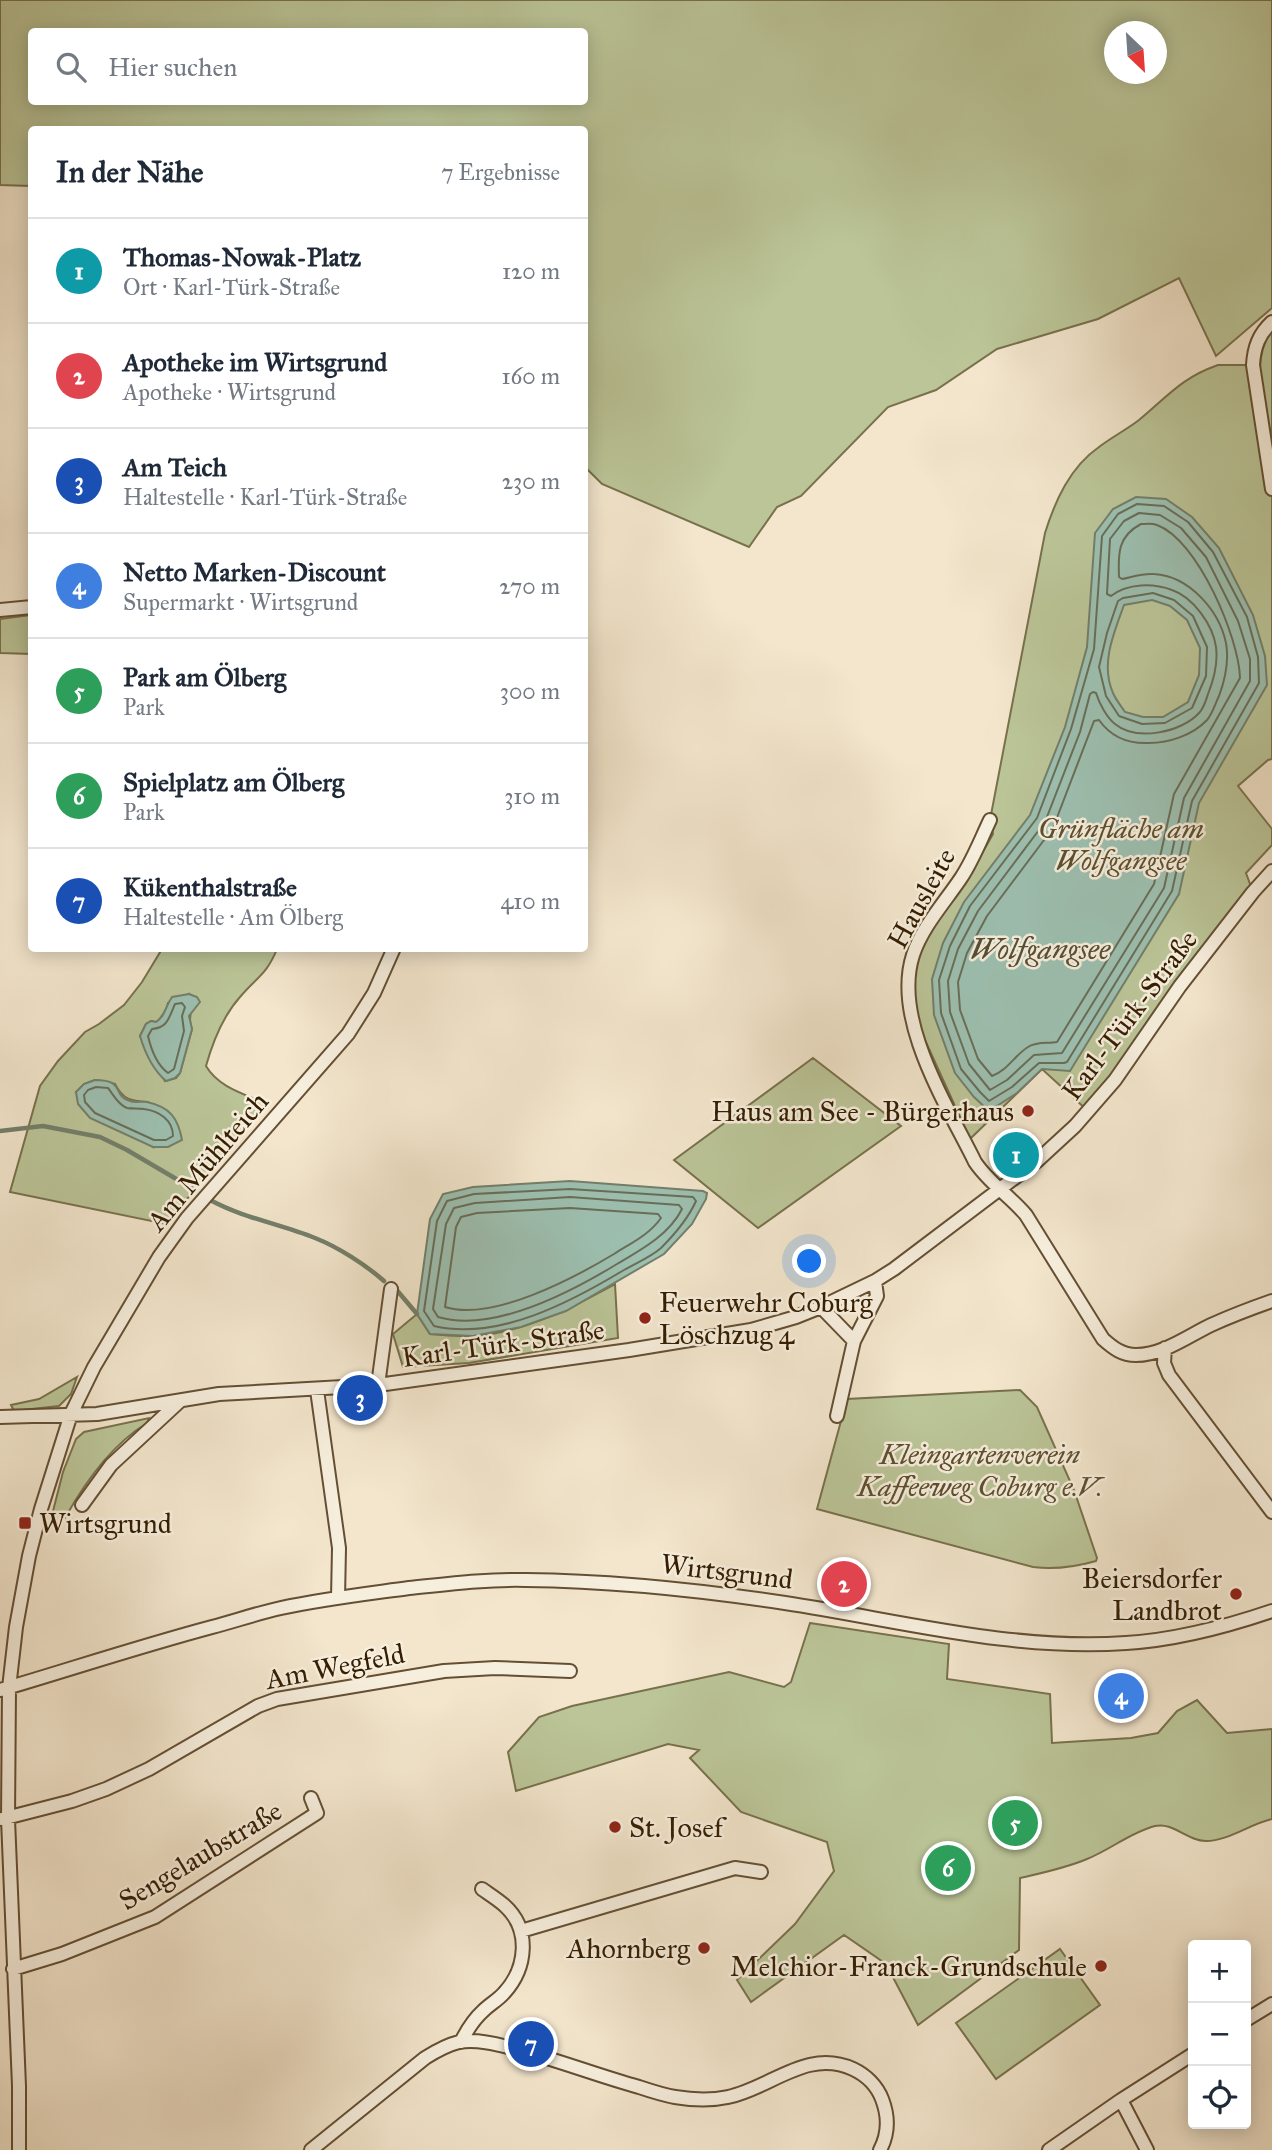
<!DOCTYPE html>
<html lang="de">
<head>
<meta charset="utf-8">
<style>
  :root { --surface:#fff; --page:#f6f6f7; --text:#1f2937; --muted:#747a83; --line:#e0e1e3; --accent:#0f766e }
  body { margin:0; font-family:"IM FELL Great Primer",serif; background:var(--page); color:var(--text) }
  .controls { position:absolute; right:21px; bottom:21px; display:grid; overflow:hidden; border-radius:7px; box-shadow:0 4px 18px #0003 }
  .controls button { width:63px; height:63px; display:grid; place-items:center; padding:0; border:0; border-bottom:2px solid var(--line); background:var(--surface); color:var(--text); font:35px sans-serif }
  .compass { position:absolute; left:1104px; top:21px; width:63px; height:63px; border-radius:50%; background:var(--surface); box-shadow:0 4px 18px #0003; rotate:155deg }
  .you { position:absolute; left:810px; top:1262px; width:24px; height:24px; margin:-18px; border:5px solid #fff; border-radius:50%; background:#1a73e8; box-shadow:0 0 0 10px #1a73e833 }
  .badge { display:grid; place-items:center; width:46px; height:46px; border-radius:50%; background:var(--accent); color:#fff; font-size:23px; font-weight:700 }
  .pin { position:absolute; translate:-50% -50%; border:4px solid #fff; box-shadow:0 2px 7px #0006 }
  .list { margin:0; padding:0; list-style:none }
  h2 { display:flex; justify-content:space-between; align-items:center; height:91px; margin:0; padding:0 28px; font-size:30px }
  h2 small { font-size:23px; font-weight:400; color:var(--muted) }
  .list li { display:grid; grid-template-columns:46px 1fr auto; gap:21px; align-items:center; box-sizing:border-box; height:105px; padding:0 28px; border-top:2px solid var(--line) }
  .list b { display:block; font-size:26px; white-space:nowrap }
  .list p { margin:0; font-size:23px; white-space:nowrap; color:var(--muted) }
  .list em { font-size:23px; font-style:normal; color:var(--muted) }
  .icon { flex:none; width:38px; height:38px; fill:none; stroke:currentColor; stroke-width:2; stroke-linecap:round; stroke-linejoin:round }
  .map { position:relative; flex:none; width:1272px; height:2150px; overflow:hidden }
  .search { position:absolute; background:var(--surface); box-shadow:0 4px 18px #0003; left:28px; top:28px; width:560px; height:77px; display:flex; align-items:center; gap:18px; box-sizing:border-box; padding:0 24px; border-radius:7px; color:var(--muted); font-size:26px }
  .panel { position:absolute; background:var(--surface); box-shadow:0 4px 18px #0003; left:28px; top:126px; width:560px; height:826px; border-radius:7px }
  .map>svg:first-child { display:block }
</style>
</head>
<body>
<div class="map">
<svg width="1272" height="2150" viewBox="0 0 1272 2150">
  <rect width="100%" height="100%" fill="#f3e6cd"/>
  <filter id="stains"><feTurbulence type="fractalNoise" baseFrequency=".00286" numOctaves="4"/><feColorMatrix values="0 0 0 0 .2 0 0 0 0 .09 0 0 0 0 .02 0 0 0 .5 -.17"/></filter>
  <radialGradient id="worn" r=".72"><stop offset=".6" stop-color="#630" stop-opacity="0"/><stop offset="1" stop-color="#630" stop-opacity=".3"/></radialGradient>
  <path fill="#bbc598" stroke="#78714c" stroke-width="2" fill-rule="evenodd" d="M 0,0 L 1272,0 L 1272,308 L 1216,356 L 1179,278 L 1098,319 L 997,349 L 936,390 L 888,407 L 801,496 L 777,507 L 749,547 L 602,484 L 585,467 L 584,130 L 32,130 L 31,186 L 0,185 ZM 32,32 L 584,32 L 584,102 L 32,102 ZM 1114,32 L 1156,32 L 1156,74 L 1114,74 Z
    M 1272,330 L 1272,442 C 1266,407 1248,361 1272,330 Z
    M 1218,365 L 1253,365 L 1272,489 L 1272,759 L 1268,760 L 1238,786 L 1272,829 L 1272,845 L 1246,873 L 1253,892 L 1088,1111 L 1042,1069 L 970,1139 L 919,1027 L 913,1001 L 915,969 L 920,947 L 977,862 L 993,834 L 990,820 L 1045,533 C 1055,501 1070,467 1099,447 C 1112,437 1126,430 1139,420 C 1168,396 1181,378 1218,365 Z
    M 31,615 L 31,654 L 0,653 L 0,619 Z
    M 162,949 L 277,949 C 267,974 257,977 240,997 C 223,1016 213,1041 206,1066 C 219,1088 245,1094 267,1104 L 166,1224 L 10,1192 L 40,1086 L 58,1061 L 85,1032 L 99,1024 L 124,1005 L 142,982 ZM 189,994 C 190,999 192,1005 191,1009 C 191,1017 188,1021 192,1029 L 180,1073 L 176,1078 L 165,1081 L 140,1036 L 146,1024 L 151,1021 L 156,1022 L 164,1017 L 168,1003 ZM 95,1080 L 115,1084 C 123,1100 131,1101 148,1102 L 153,1147 L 76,1092 L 84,1084 Z
    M 813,1058 L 901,1126 L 758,1228 L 674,1160 Z
    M 615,1284 L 618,1338 L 469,1363 L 403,1367 L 393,1334 L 417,1314 L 430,1334 C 444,1335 460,1337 474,1336 C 525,1332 571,1308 615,1284 Z
    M 77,1377 L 71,1394 L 59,1406 L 14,1411 L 11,1405 L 39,1399 Z
    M 1020,1390 L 1037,1407 L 1074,1490 L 1097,1558 L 1096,1561 C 1075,1567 1055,1570 1033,1567 L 817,1509 L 847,1399 Z
    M 149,1418 L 147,1423 C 111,1445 85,1482 65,1518 L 53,1511 L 63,1472 L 76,1439 L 84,1432 Z
    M 810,1623 L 949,1644 L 947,1679 L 1050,1694 L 1052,1743 L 1131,1738 L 1158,1733 L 1177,1711 L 1197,1700 L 1227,1733 L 1272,1729 L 1272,1819 C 1250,1824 1228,1841 1206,1841 C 1187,1841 1174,1822 1155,1826 C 1131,1832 1110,1850 1087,1859 C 1066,1868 1042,1873 1020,1878 L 1019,1950 L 918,2025 L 886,1964 L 844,1935 L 751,2002 L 737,1980 L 795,1924 L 834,1871 L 827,1842 L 741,1812 L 690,1758 L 699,1750 L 668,1744 L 516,1791 L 508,1752 L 539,1717 L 572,1706 L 729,1672 L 784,1687 L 791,1682 Z
    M 1060,1949 L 1100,2005 L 996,2079 L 956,2023 Z"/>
  <path fill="#9dc0b1" stroke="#737f6a" stroke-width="2" fill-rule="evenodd" d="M 1136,497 L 1166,499 L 1192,517 L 1219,548 L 1253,615 L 1265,656 L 1267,685 L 1199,803 L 1179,894 L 1070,1071 L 1042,1069 L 1017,1093 L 989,1111 L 974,1097 L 955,1073 L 934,1015 L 932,979 L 943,943 L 964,902 L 1030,815 L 1065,727 L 1087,647 L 1095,533 L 1113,509 ZM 1152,600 L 1170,606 L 1187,620 L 1200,648 L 1199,675 L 1188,702 L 1163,717 L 1143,717 L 1125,712 C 1121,706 1116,700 1113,693 C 1100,664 1114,633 1124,605 Z
    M 189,994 L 197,997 L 200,1002 L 189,1016 L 192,1029 L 180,1073 L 175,1078 L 166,1081 C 152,1069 145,1053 140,1036 L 146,1024 L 151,1021 L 156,1022 C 166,1015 165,1007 172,997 Z
    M 95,1080 C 127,1080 111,1096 130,1101 C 135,1103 142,1101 147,1102 C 170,1107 178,1118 182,1140 L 168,1147 L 153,1147 L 90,1118 L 78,1104 L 76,1092 L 84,1084 Z
    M 570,1181 L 703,1191 L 707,1193 L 706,1199 L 692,1224 L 664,1254 L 566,1311 L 521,1327 L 473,1336 L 430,1334 L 417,1314 L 430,1219 L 443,1194 L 473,1187 Z"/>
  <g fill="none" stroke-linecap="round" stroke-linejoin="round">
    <path stroke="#686e58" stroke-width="2" d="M 1137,504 L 1164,506 L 1188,522 L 1213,552 L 1247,617 L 1258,657 L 1259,683 L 1192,801 L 1172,891 L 1067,1062 L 1064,1063 L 1039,1063 L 1012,1087 L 989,1101 L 980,1092 L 961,1069 L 941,1013 L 939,980 L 950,946 L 970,906 L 1037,818 L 1071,729 L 1094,649 L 1102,536 L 1118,514 Z
      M 1139,513 L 1160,515 L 1181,528 L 1206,557 L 1238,621 L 1250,659 L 1250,681 L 1184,798 L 1164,888 L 1062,1053 L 1034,1055 L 1007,1080 L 990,1090 L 969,1064 L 950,1012 L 948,981 L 958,949 L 978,911 L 1045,822 L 1080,732 L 1090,694 L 1093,692 L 1096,693 C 1099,703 1107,718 1115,724 C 1137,742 1182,732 1199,713 C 1204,708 1206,700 1208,694 C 1214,679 1218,662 1216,647 C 1213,625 1193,597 1172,590 C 1153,583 1128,583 1111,596 L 1107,594 L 1110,539 L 1124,521 Z
      M 1141,524 C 1146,524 1152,523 1157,525 C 1198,540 1239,638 1240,678 L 1174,794 L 1154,884 L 1057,1042 C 1048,1044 1038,1041 1028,1047 C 1015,1055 1007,1071 992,1076 L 978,1059 L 960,1010 L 958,982 L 967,953 L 987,916 L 1053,828 L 1094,721 L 1099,720 C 1111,737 1128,744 1149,743 C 1169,743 1193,735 1207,720 C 1213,713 1215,704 1219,696 C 1225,680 1229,660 1226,643 C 1219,610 1189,576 1154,574 C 1143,573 1132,577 1122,579 L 1119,577 C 1118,553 1118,536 1141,524 Z
      M 1153,593 L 1174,600 L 1193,616 L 1207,647 L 1206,676 L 1192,708 L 1165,723 L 1142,724 L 1119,716 L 1106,696 L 1099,667 L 1107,633 L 1118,601 L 1123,598 Z
      M 182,1003 L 185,1007 L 182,1016 L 184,1031 L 174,1069 L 168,1073 C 157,1065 151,1049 148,1036 L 152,1029 C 168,1028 169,1017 175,1004 Z
      M 96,1087 L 108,1088 C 113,1094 118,1105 127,1108 C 132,1109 138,1108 144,1109 C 159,1111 173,1120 173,1136 L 166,1140 L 154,1140 L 95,1113 L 85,1102 L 84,1095 L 88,1090 Z
      M 570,1189 L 693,1197 L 696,1201 C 688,1219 675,1234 661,1248 C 651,1257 636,1263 624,1270 C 571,1302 498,1341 434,1326 L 424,1311 L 437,1221 L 447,1201 L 474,1194 Z
      M 570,1197 L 679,1205 L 682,1209 C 669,1235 641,1250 617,1264 C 571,1292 493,1333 438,1317 L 433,1309 L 446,1224 L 454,1208 L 475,1203 Z
      M 570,1208 L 658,1214 L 661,1218 C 649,1235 631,1243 614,1254 C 574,1278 492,1322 445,1307 L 456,1227 L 461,1217 L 477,1213 Z"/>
    <path stroke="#737f6a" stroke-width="4.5" d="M 0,1131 L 43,1126 L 100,1137 L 127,1150 L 195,1190
      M 212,1201 C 244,1218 280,1224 315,1238 C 338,1247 366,1265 384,1281
      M 395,1288 L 417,1314"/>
    <defs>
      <path id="minor" d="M 1272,322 C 1259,334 1254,347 1253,365 L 1272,489
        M 0,610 L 32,607
        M 990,820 C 981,839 973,860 961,878 C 945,902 922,927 913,955 C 892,1020 947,1105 975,1162 C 989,1183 1010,1196 1026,1215 L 1103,1339 C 1113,1348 1122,1355 1136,1355 C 1163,1355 1188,1336 1211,1325 C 1231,1316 1252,1308 1272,1301
        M 821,1307 L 854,1341
        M 1165,1348 L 1164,1363 L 1169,1375 L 1272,1512
        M 378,1385 L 391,1289
        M 317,1390 L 339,1548 L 338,1598
        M 837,1416 L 854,1341 L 877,1296 L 875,1281
        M 0,1417 L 97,1414 L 219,1394 L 378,1385 L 629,1350 L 751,1330 L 796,1317 L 821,1307 L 875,1281 L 894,1269 L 1037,1161 L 1075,1126 L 1115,1080 L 1180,986 L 1253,892 L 1272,871
        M 82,1505 L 111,1465 L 180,1401
        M 0,1690 C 71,1669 141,1646 212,1627 C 235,1621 258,1613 281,1608 C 323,1599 366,1594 409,1588 C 448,1584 487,1579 526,1580 C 613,1581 699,1590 785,1603 C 898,1620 1011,1651 1126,1643 C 1176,1640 1225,1627 1272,1611
        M 2,1819 L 72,1801 L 106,1789 L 149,1769 L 258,1706 L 277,1699 L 444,1671 L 495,1668 L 570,1671
        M 521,1931 L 735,1868 L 761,1872
        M 13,1969 L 62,1954 L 155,1917 L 317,1813 L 311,1798
        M 1246,2020 L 1272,2004
        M 461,2042 C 467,2030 473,2020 483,2011 C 490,2004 498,2000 504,1993 C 527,1968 531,1929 504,1905 C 497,1899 489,1894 482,1889
        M 1121,2100 L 1147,2150
        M 19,2150 L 19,2086 L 8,1819 L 9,1688 L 16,1627 L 29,1556 L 41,1509 L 71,1414 L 94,1367 L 159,1257 L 187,1218 L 348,1034 L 374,993 L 394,948
        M 311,2150 L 425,2058 C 436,2051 447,2045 459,2042 C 476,2039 496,2044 512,2048 C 555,2059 596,2075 639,2087 C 651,2091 663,2095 675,2097 C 693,2100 710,2101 728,2097 C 771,2088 807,2048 853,2069 C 866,2075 877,2086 882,2099 C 889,2117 889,2133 880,2150
        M 1049,2150 L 1121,2100 L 1193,2054"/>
    </defs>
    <use href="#minor" stroke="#644f33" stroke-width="16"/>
    <use href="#minor" stroke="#f7efde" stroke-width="12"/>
  </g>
  <g fill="#8f2418" stroke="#f7efde" stroke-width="2.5">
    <circle cx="1028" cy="1111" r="7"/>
    <circle cx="645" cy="1318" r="7"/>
    <rect x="18" y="1516" width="14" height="14" rx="3.5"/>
    <circle cx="1236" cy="1594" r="7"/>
    <circle cx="615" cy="1827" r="7"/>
    <circle cx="704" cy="1948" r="7"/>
    <circle cx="1101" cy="1966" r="7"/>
  </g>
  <g text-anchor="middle" stroke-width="5" stroke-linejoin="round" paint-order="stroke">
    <g font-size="28" font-style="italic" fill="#5c4f2e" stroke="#f7efde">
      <text x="1121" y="838">Grünfläche am<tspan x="1121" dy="32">Wolfgangsee</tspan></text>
      <text x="980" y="1464">Kleingartenverein<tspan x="980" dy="32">Kaffeeweg Coburg e.V.</tspan></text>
    </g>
    <g font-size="28" fill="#341d00" stroke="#f7efde">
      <text transform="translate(921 898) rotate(-61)" y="10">Hausleite</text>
      <text transform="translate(1129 1015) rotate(-53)" y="10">Karl-Türk-Straße</text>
      <text transform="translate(207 1161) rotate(-50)" y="10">Am Mühlteich</text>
      <text transform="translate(503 1343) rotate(-8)" y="10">Karl-Türk-Straße</text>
      <text transform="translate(727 1571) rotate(7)" y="10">Wirtsgrund</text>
      <text transform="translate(335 1666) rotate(-11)" y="10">Am Wegfeld</text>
      <text transform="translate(200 1855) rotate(-31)" y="10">Sengelaubstraße</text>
    </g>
    <g font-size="28" fill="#341d00" stroke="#f7efde" text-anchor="end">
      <text x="1014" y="1121">Haus am See - Bürgerhaus</text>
      <text x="659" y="1312" text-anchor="start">Feuerwehr Coburg<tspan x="659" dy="32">Löschzug 4</tspan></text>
      <text x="39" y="1533" text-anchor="start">Wirtsgrund</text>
      <text x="1222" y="1588">Beiersdorfer<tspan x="1222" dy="32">Landbrot</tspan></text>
      <text x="629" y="1837" text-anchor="start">St. Josef</text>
      <text x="690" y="1958">Ahornberg</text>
      <text x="1087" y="1976">Melchior-Franck-Grundschule</text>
    </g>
    <g font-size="30" font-style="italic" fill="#544e35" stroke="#f7efde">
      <text x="1040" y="959">Wolfgangsee</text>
    </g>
  </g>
  <rect width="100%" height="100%" filter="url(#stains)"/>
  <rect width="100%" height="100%" fill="url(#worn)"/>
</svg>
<div class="controls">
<button>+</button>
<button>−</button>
<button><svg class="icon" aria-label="locate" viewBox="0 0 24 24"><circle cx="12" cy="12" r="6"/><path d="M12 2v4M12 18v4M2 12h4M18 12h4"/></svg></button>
</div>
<svg class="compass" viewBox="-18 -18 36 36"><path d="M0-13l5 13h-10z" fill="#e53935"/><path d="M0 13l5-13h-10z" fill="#747a83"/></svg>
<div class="you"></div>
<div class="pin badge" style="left:1016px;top:1155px;background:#0f9aa8">1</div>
<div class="pin badge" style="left:844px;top:1584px;background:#e0444e">2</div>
<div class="pin badge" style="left:360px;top:1398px;background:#1a4fb4">3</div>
<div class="pin badge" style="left:1121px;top:1696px;background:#3f7fe0">4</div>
<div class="pin badge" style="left:1015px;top:1823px;background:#2e9e5b">5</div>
<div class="pin badge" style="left:948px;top:1868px;background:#2e9e5b">6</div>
<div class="pin badge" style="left:531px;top:2044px;background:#1a4fb4">7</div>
<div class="search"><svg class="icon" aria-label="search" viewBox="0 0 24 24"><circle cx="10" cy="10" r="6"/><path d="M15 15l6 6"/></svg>Hier suchen</div>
<section class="panel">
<h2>In der Nähe<small>7 Ergebnisse</small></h2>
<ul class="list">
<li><span class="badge" style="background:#0f9aa8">1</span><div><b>Thomas-Nowak-Platz</b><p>Ort · Karl-Türk-Straße</p></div><em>120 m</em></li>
<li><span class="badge" style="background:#e0444e">2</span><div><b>Apotheke im Wirtsgrund</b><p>Apotheke · Wirtsgrund</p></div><em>160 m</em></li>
<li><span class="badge" style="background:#1a4fb4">3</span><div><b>Am Teich</b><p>Haltestelle · Karl-Türk-Straße</p></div><em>230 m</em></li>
<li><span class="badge" style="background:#3f7fe0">4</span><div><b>Netto Marken-Discount</b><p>Supermarkt · Wirtsgrund</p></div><em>270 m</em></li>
<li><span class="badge" style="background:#2e9e5b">5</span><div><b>Park am Ölberg</b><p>Park</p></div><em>300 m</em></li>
<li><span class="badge" style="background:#2e9e5b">6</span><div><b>Spielplatz am Ölberg</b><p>Park</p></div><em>310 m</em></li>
<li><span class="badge" style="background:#1a4fb4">7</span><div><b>Kükenthalstraße</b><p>Haltestelle · Am Ölberg</p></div><em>410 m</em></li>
</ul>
</section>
</div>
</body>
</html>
